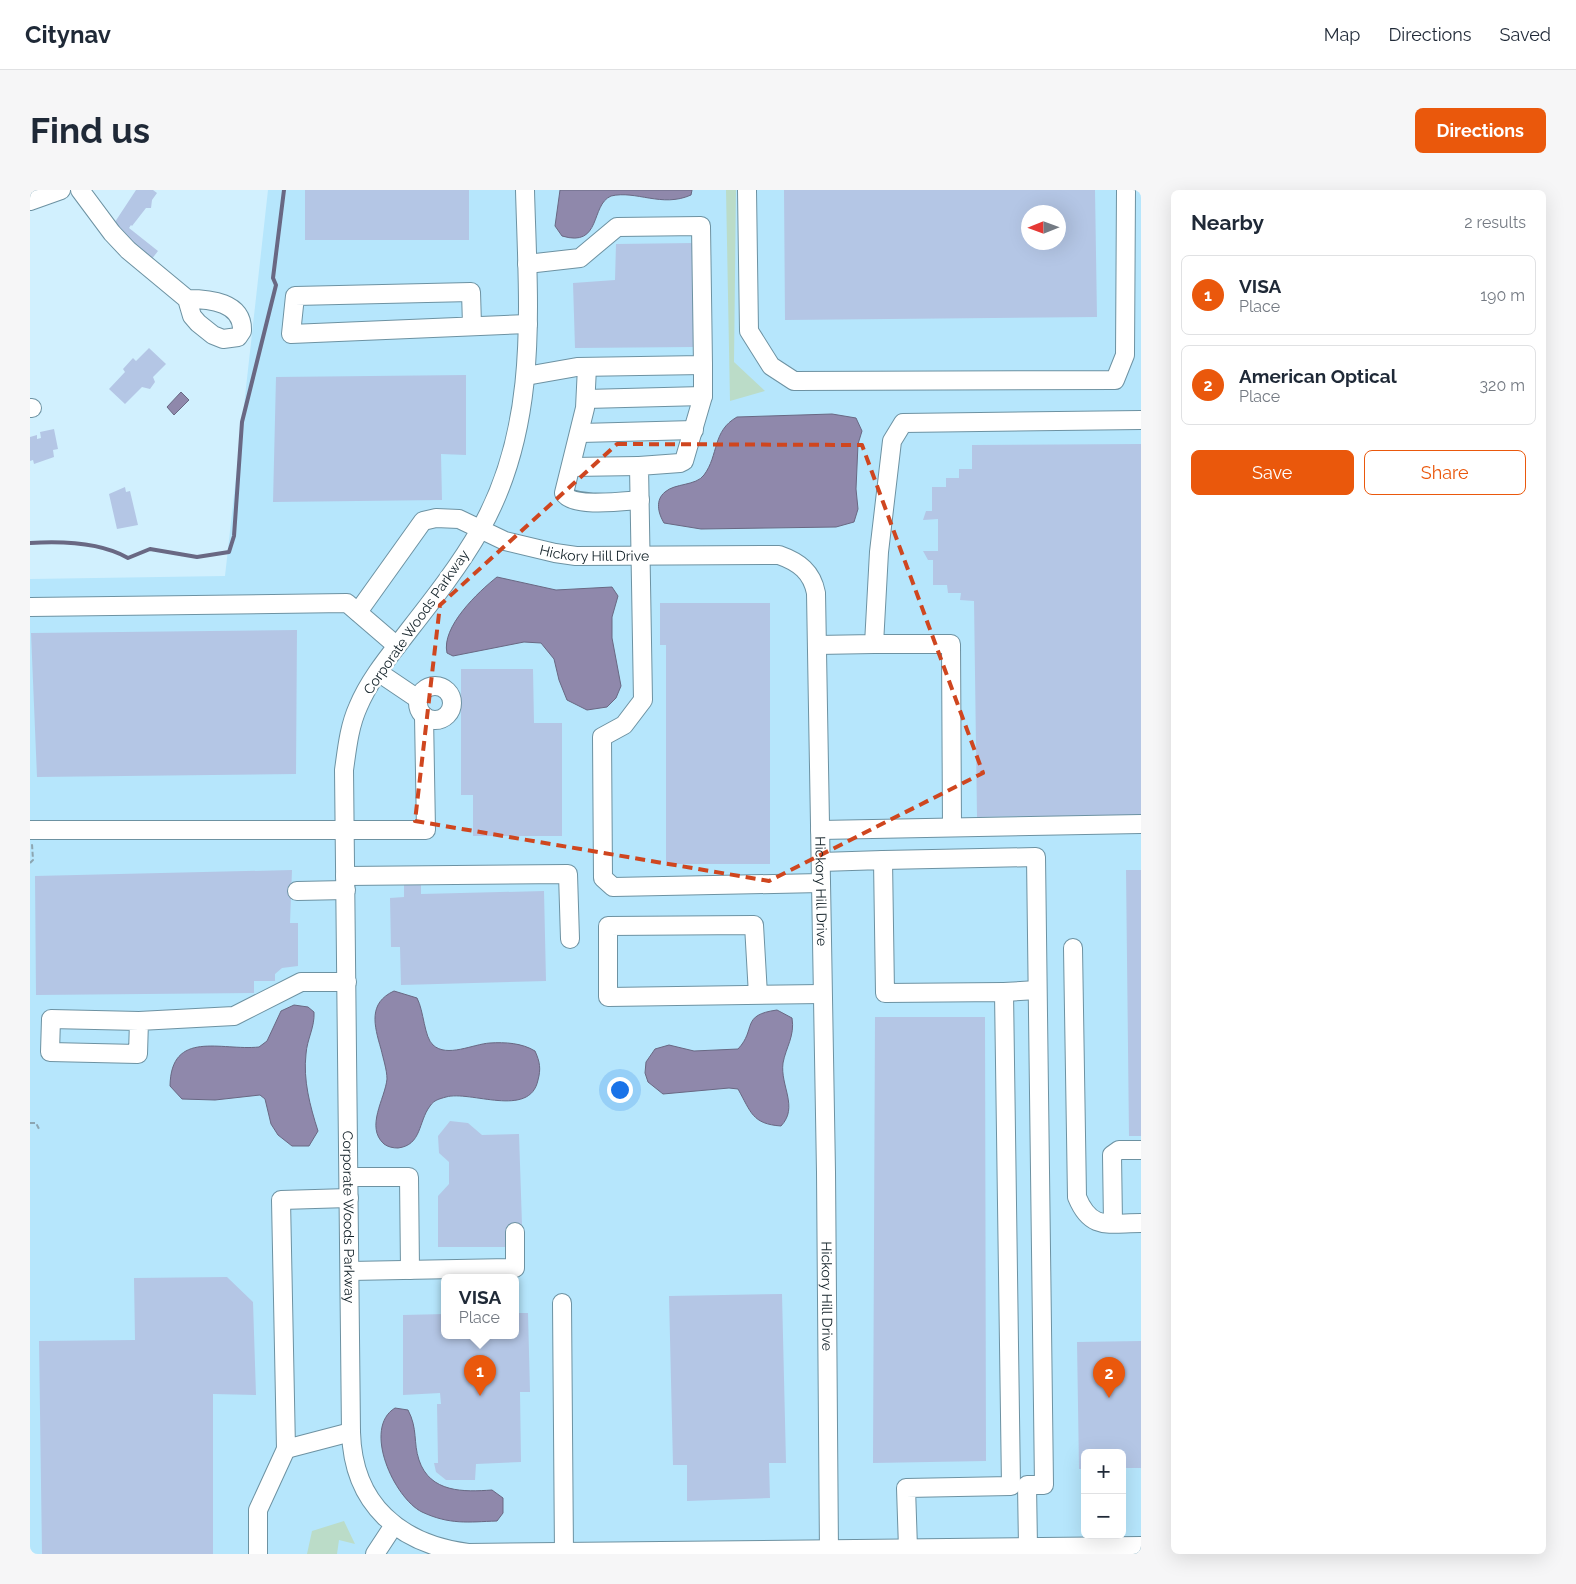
<!DOCTYPE html>
<html lang="en">
<head>
<meta charset="utf-8">
<style>
  :root { --surface:#fff; --page:#f6f6f7; --text:#1f2937; --muted:#747a83; --line:#e0e1e3; --accent:#ea580c }
  body { margin:0; font-family:Raleway,sans-serif; background:var(--page); color:var(--text) }
  .controls { position:absolute; right:15px; bottom:15px; display:grid; overflow:hidden; border-radius:8px; box-shadow:0 5px 20px #0002 }
  .controls button { width:45px; height:45px; display:grid; place-items:center; padding:0; border:0; border-bottom:1px solid var(--line); background:var(--surface); color:var(--text); font:25px sans-serif }
  .compass { position:absolute; left:991px; top:15px; width:45px; height:45px; border-radius:50%; background:var(--surface); box-shadow:0 5px 20px #0002; rotate:269deg }
  .you { position:absolute; left:589px; top:899px; width:18px; height:18px; margin:-12px; border:4px solid #fff; border-radius:50%; background:#1a73e8; box-shadow:0 0 0 8px #1a73e833 }
  .badge { display:grid; place-items:center; width:32px; height:32px; border-radius:50%; background:var(--accent); color:#fff; font-size:16px; font-weight:700 }
  .pin { position:absolute; translate:-50% -41px; filter:drop-shadow(0 1px 2px #0008) }
  .pin::after { content:''; position:absolute; top:26px; width:18px; height:15px; background:inherit; clip-path:polygon(0 0,100% 0,50% 100%) }
  .popup { position:absolute; left:411px; top:1084px; width:78px; height:65px; box-sizing:border-box; display:grid; place-content:center; border-radius:8px; background:var(--surface); filter:drop-shadow(0 1px 4px #0005); font-size:16px; white-space:nowrap; color:var(--muted) }
  .popup b { font-size:19px; color:var(--text) }
  .popup::after { content:''; position:absolute; left:50%; top:100%; margin-left:-10px; border:10px solid transparent; border-top-color:var(--surface) }
  .list { margin:0; padding:0; list-style:none }
  h2 { display:flex; justify-content:space-between; align-items:center; height:65px; margin:0; padding:0 20px; font-size:21px }
  h2 small { font-size:16px; font-weight:400; color:var(--muted) }
  .list li { display:grid; grid-template-columns:32px 1fr auto; gap:15px; align-items:center; box-sizing:border-box; height:80px; margin:0 10px 10px; padding:0 10px; border:1px solid var(--line); border-radius:8px }
  .list b { display:block; font-size:19px; white-space:nowrap }
  .list p { margin:0; font-size:16px; white-space:nowrap; color:var(--muted) }
  .list em { font-size:16px; font-style:normal; color:var(--muted) }
  .actions { display:flex; gap:10px; padding:15px 20px }
  .actions a { flex:1; padding:11px 0; border:1px solid var(--accent); border-radius:8px; text-align:center; font-size:18px; color:var(--accent) }
  .actions .main { background:var(--accent); color:#fff }
  .map { position:relative; flex:none; width:1111px; height:1364px; overflow:hidden; border-radius:8px }
  header { display:flex; align-items:center; gap:30px; box-sizing:border-box; height:70px; padding:0 25px; background:var(--surface); border-bottom:1px solid var(--line) }
  header strong { font-size:24px }
  nav { display:flex; gap:28px; margin-inline-start:auto; font-size:18px }
  .intro { display:flex; align-items:center; justify-content:space-between; box-sizing:border-box; height:120px; padding:0 30px }
  h1 { margin:0; font-size:35px }
  .button { padding:12px 22px; border-radius:8px; background:var(--accent); color:#fff; font-size:18px; font-weight:700 }
  main { display:flex; gap:30px; padding:0 30px }
  aside { flex:1; background:var(--surface); border-radius:8px; box-shadow:0 5px 20px #0002 }
  .map>svg:first-child { display:block }
</style>
</head>
<body>
<header>
<strong>Citynav</strong>
<nav><a>Map</a><a>Directions</a><a>Saved</a></nav>
</header>
<div class="intro"><h1>Find us</h1><a class="button">Directions</a></div>
<main>
<div class="map">
<svg width="1111" height="1364" viewBox="0 0 1111 1364">
  <rect width="100%" height="100%" fill="#d1f0fe"/>
  <path fill="#b6e6fc" fill-rule="evenodd" d="M 238,0 L 1111,0 L 1111,1364 L 0,1364 L 0,389 L 195,386 ZM 998,22 L 1028,22 L 1028,52 L 998,52 ZM 415,1087 L 485,1087 L 485,1145 L 415,1145 ZM 1055,1263 L 1092,1263 L 1092,1345 L 1055,1345 Z"/>
  <path fill="#bbdcc8" d="M 696,0 L 706,0 L 704,172 L 735,201 L 700,211 Z
    M 314,1331 L 325,1354 L 309,1350 L 307,1364 L 277,1364 L 282,1341 Z"/>
  <path fill="#8f88ab" stroke="#696883" d="M 530,0 L 662,0 L 661,5 C 632,18 606,0 581,6 C 560,15 572,58 532,46 L 525,36 Z
    M 151,202 L 159,210 L 144,225 L 137,217 Z
    M 802,224 L 826,228 L 832,241 L 828,254 L 826,299 L 828,319 L 824,332 L 806,337 L 671,339 L 634,333 C 628,323 625,310 635,302 C 645,293 666,296 674,285 C 689,265 682,241 707,227 Z
    M 467,387 L 526,400 L 582,397 L 588,406 L 582,427 L 582,448 L 591,496 L 586,508 L 577,517 L 557,520 L 537,510 L 529,490 L 524,469 L 511,453 L 494,452 L 423,466 L 417,463 C 411,437 448,402 467,387 Z
    M 364,801 L 387,808 C 394,821 394,847 403,855 C 417,868 443,854 460,853 C 475,852 492,853 505,861 C 510,872 511,879 508,890 C 500,929 440,900 416,907 C 409,909 404,910 400,916 C 388,932 392,955 368,958 C 363,958 358,957 354,954 C 335,937 355,909 357,889 C 357,880 353,868 351,859 C 344,835 338,813 364,801 Z
    M 264,815 L 278,817 L 284,822 C 285,837 277,849 276,864 C 273,890 280,916 288,941 L 279,956 L 262,956 L 248,945 L 241,934 L 235,909 L 230,905 L 185,910 L 152,909 L 140,896 C 141,839 191,861 229,857 L 237,851 L 251,821 Z
    M 747,820 L 762,828 C 765,846 756,857 753,873 C 750,896 769,917 751,936 C 722,934 721,922 708,899 L 699,898 L 633,904 L 618,892 L 615,883 L 616,872 L 625,859 L 639,855 L 664,861 L 708,859 C 727,839 710,825 747,820 Z
    M 365,1218 L 378,1220 C 388,1239 383,1252 389,1270 C 400,1303 434,1302 462,1300 L 473,1308 L 473,1323 L 467,1331 C 438,1332 420,1335 392,1322 C 364,1308 332,1238 365,1218 Z"/>
  <g fill="none" stroke-linecap="round" stroke-linejoin="round">
    <path stroke="#696883" stroke-width="4" d="M 0,353 C 32,351 70,352 98,368 L 120,359 L 167,367 L 199,362 L 204,346 L 212,232 L 246,95 L 243,88 L 254,0"/>
  </g>
  <path fill="#b4c6e5" fill-rule="evenodd" d="M 106,0 L 123,0 L 127,3 L 122,10 L 121,18 L 116,18 L 102,36 L 101,35 L 99,38 L 128,61 L 121,70 L 81,38 Z
    M 275,0 L 439,0 L 439,50 L 275,50 Z
    M 754,0 L 1065,0 L 1067,127 L 755,130 ZM 998,22 L 1028,22 L 1028,52 L 998,52 Z
    M 663,53 L 663,157 L 545,158 L 543,93 L 585,90 L 586,54 Z
    M 119,158 L 136,174 L 123,187 L 125,192 L 120,199 L 112,197 L 95,214 L 79,199 L 95,182 L 93,179 L 103,168 L 106,171 Z
    M 436,185 L 436,265 L 411,264 L 412,310 L 243,312 L 246,187 Z
    M 24,239 L 28,259 L 23,260 L 24,267 L 4,274 L 3,270 L 0,271 L 0,247 L 7,245 L 7,249 L 11,248 L 10,242 Z
    M 1111,254 L 1111,625 L 947,627 L 944,411 L 930,410 L 931,403 L 918,403 L 917,395 L 903,395 L 903,370 L 898,370 L 893,361 L 908,361 L 908,329 L 893,330 L 896,321 L 902,321 L 902,297 L 916,297 L 916,288 L 929,288 L 929,279 L 942,279 L 942,255 Z
    M 95,297 L 96,302 L 100,301 L 108,335 L 87,339 L 79,304 Z
    M 630,413 L 740,413 L 740,674 L 636,674 L 636,455 L 630,455 Z
    M 267,440 L 266,584 L 7,587 L 1,443 Z
    M 431,479 L 503,479 L 504,533 L 532,533 L 532,646 L 443,646 L 443,605 L 431,605 Z
    M 262,680 L 260,733 L 268,733 L 268,776 L 252,778 L 245,784 L 245,791 L 224,791 L 224,803 L 6,805 L 5,686 Z
    M 1096,680 L 1111,680 L 1111,946 L 1099,946 Z
    M 391,690 L 391,704 L 514,701 L 516,791 L 371,795 L 370,757 L 361,757 L 360,708 L 374,707 L 374,691 Z
    M 845,827 L 955,827 L 956,1271 L 843,1273 Z
    M 420,931 L 438,933 L 452,945 L 489,944 L 492,1035 L 477,1036 L 478,1057 L 408,1057 L 408,1006 L 419,994 L 419,972 L 409,963 L 408,946 Z
    M 197,1087 L 223,1112 L 226,1205 L 183,1204 L 183,1364 L 12,1364 L 9,1151 L 105,1150 L 104,1088 Z
    M 752,1104 L 756,1273 L 739,1273 L 740,1308 L 657,1311 L 657,1275 L 643,1275 L 639,1106 Z
    M 485,1123 L 498,1123 L 500,1202 L 490,1202 L 491,1272 L 446,1274 L 445,1290 L 416,1290 L 406,1282 L 404,1273 L 408,1273 L 407,1214 L 411,1214 L 410,1203 L 373,1205 L 373,1125 L 415,1124 L 415,1145 L 485,1145 Z
    M 1111,1151 L 1111,1278 L 1092,1278 L 1092,1263 L 1055,1263 L 1055,1279 L 1049,1279 L 1047,1152 Z"/>
  <g fill="none" stroke-linecap="round" stroke-linejoin="round">
    <defs>
      <g id="minor">
        <path d="M 50,0 L 82,43 L 98,60 L 157,109 L 162,126 L 168,133 L 183,145 L 193,149 L 208,147 L 212,141 C 213,112 180,109 157,109"/>
        <path id="s1" d="M 495,0 C 498,116 510,235 450,340 C 430,375 405,407 380,439 C 361,464 340,488 328,517 C 319,537 317,559 314,580 L 321,1242 C 323,1315 370,1354 438,1363 L 1111,1356"/>
        <path d="M 717,0 L 719,141 L 741,176 L 764,191 L 1085,190 L 1095,165 L 1096,0"/>
        <path d="M 0,11 L 31,0"/>
        <path d="M 442,135 L 441,102 L 265,106 L 261,144 L 498,134"/>
        <path d="M 673,175 L 673,206 L 654,271 L 650,273 L 609,276 L 613,510 L 594,535 L 572,547 L 573,688 L 583,697 L 791,693"/>
        <path d="M 557,177 L 555,218 L 534,303 C 541,318 595,311 610,310"/>
        <path d="M 496,186 L 547,177 L 673,175 L 671,36 L 587,37 L 550,68 L 497,74"/>
        <path d="M 556,209 L 673,206"/>
        <path d="M 0,218 L 2,218"/>
        <path d="M 551,243 L 664,240"/>
        <path d="M 541,277 L 609,276"/>
        <path d="M 0,417 L 317,413 L 367,456"/>
        <path id="s2" d="M 328,422 L 393,331 L 406,328 L 429,329 L 475,351 L 525,363 L 546,366 L 749,365 C 769,372 782,382 786,403 L 796,982 L 799,1364"/>
        <path d="M 844,454 L 921,454 L 922,637"/>
        <path d="M 787,455 L 844,454 L 849,362 L 862,251 L 873,233 L 1111,230"/>
        <path d="M 348,482 L 388,509"/>
        <circle cx="405" cy="513" r="17"/>
        <path d="M 0,640 L 396,640 L 394,526"/>
        <path d="M 790,640 L 1111,634"/>
        <path d="M 853,670 L 1006,667 L 1014,1295 L 997,1295 L 998,1357"/>
        <path d="M 791,672 L 853,670 L 855,803 L 974,802 L 981,1296 L 876,1298 L 878,1358"/>
        <path d="M 315,686 L 538,684 L 540,749"/>
        <path d="M 267,701 L 316,700"/>
        <path d="M 1043,758 L 1047,1007 C 1061,1041 1078,1033 1111,1033"/>
        <path d="M 974,802 L 1007,800"/>
        <path d="M 728,805 L 724,735 L 578,736 L 578,807 L 792,804"/>
        <path d="M 109,831 L 108,864 L 20,862 L 21,829 L 109,831 L 204,826 L 271,792 L 317,792"/>
        <path d="M 319,987 L 379,987 L 380,1080"/>
        <path d="M 319,1008 L 251,1010 L 256,1259 L 321,1242"/>
        <path d="M 1083,1033 L 1082,965 L 1089,960 L 1111,960"/>
        <path d="M 320,1081 L 485,1078 L 485,1042"/>
        <path d="M 532,1113 L 534,1364"/>
        <path d="M 228,1364 L 228,1320 L 256,1259"/>
        <path d="M 345,1364 L 364,1335"/>
      </g>
    </defs>
    <use href="#minor" stroke="#6d92a2" stroke-width="20"/>
    <path stroke="#8ca5b1" stroke-width="2" stroke-dasharray="5 2.5" stroke-linecap="butt" d="M 0,673 L 3,670 L 2,654
      M 0,933 L 6,933 L 9,939"/>
    <use href="#minor" stroke="#fff" stroke-width="18"/>
  </g>
  <path fill="none" stroke="#cf461f" stroke-width="4" stroke-dasharray="10 6" stroke-linejoin="round" d="M 587,254 L 832,255 L 953,583 L 739,691 L 385,631 L 410,415 Z"/>
  <g text-anchor="middle" stroke-width="5" stroke-linejoin="round" paint-order="stroke">
    <g font-size="14" fill="#101f26" stroke="#fff">
      <text dy="5" stroke="none"><textPath href="#s2" startOffset="290">Hickory Hill Drive</textPath></text>
      <text transform="translate(386 432) rotate(-55)" y="5">Corporate Woods Parkway</text>
      <text dy="5" stroke="none"><textPath href="#s2" startOffset="829">Hickory Hill Drive</textPath></text>
      <text dy="5" stroke="none"><textPath href="#s1" startOffset="1075">Corporate Woods Parkway</textPath></text>
      <text dy="5" stroke="none"><textPath href="#s2" startOffset="1234">Hickory Hill Drive</textPath></text>
    </g>
  </g>
</svg>
<div class="controls">
<button>+</button>
<button>−</button>
</div>
<svg class="compass" viewBox="-18 -18 36 36"><path d="M0-13l5 13h-10z" fill="#e53935"/><path d="M0 13l5-13h-10z" fill="#747a83"/></svg>
<div class="you"></div>
<div class="pin badge" style="left:450px;top:1206px">1</div>
<div class="popup"><b>VISA</b>Place</div>
<div class="pin badge" style="left:1079px;top:1208px">2</div>
</div>
<aside>
<h2>Nearby<small>2 results</small></h2>
<ul class="list">
<li><span class="badge">1</span><div><b>VISA</b><p>Place</p></div><em>190 m</em></li>
<li><span class="badge">2</span><div><b>American Optical</b><p>Place</p></div><em>320 m</em></li>
</ul>
<div class="actions"><a class="main">Save</a><a>Share</a></div>
</aside>
</main>
</body>
</html>
